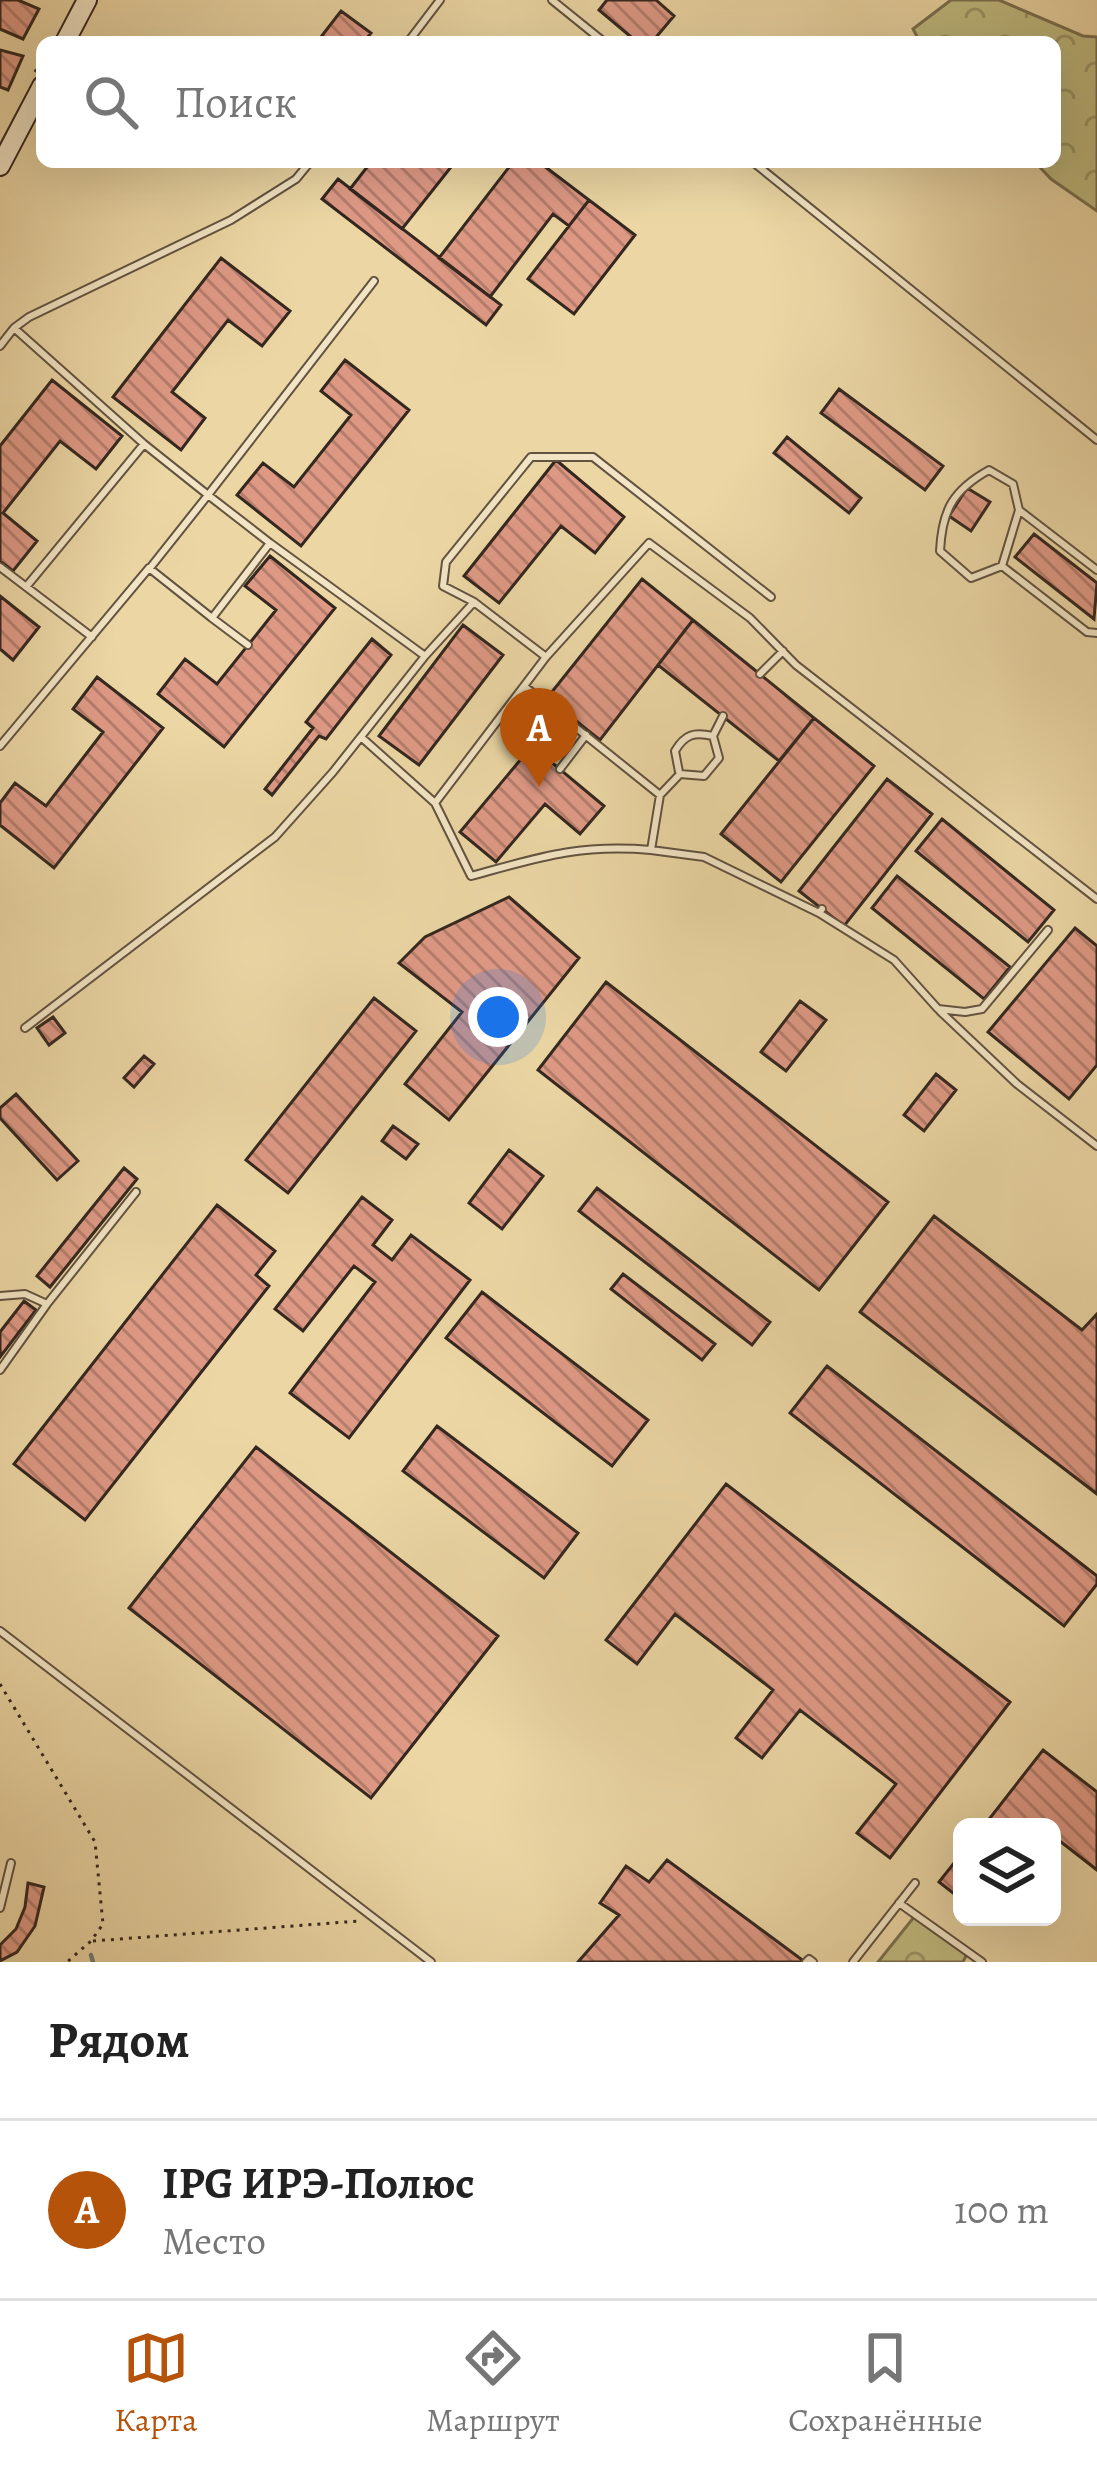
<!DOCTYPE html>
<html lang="ru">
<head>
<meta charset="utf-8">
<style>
  :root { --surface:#fff; --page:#f2f2f2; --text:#222; --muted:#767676; --line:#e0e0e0; --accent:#b45309 }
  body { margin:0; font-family:Alegreya,serif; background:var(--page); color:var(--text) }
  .controls { position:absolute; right:36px; bottom:36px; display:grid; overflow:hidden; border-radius:18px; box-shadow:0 12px 48px #0002 }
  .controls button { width:108px; height:108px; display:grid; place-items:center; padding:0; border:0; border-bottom:3px solid var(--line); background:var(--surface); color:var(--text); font:60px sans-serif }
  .you { position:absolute; left:498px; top:1017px; width:42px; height:42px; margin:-30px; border:9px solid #fff; border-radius:50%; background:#1a73e8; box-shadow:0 0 0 18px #1a73e833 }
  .badge { display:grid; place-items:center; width:78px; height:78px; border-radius:50%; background:var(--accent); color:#fff; font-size:39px; font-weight:700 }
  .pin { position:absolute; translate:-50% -99px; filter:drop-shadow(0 3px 6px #0008) }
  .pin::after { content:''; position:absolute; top:63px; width:42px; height:36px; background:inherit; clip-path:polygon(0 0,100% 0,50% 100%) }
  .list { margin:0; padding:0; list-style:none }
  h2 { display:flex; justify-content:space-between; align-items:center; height:156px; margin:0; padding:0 48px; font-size:51px }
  h2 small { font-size:39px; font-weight:400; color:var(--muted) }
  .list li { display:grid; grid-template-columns:78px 1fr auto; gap:36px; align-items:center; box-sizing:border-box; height:180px; padding:0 48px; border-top:3px solid var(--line) }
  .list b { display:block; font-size:45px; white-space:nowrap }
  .list p { margin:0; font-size:39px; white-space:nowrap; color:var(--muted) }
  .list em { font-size:39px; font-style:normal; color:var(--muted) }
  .icon { flex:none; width:66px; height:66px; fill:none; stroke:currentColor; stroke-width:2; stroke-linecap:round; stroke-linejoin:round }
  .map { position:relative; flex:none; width:1097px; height:1962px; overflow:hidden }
  .search { position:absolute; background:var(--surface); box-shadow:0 12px 48px #0002; left:36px; right:36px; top:36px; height:132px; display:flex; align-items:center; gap:30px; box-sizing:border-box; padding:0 42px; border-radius:18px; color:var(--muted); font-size:45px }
  .sheet { height:336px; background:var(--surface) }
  nav { display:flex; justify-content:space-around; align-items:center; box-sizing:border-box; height:168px; border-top:3px solid var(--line); background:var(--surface); font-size:33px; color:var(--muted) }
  nav a { display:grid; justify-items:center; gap:6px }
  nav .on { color:var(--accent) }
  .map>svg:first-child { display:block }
</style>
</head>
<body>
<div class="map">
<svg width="1097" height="1962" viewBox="0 0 1097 1962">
  <defs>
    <pattern id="forest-crowns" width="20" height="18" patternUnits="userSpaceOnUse" patternTransform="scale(3)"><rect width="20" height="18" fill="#c0bb80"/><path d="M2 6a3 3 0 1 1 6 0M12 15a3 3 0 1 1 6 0" fill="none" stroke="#9d9868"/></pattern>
    <pattern id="building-back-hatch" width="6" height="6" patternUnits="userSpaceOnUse" patternTransform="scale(3)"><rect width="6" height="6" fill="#de9985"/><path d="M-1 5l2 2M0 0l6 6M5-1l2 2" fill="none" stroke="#b57d6c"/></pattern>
  </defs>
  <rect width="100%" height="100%" fill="#ebd6a4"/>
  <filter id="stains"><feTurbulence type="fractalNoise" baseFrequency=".00167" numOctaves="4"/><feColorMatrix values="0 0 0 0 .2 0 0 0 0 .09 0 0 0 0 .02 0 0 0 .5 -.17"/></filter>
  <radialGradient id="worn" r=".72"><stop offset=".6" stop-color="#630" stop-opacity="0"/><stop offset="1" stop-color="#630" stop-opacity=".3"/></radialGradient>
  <path fill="url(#forest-crowns)" stroke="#7a7150" stroke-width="3" d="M 951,0 L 999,0 L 1083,36 L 1097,37 L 1097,211 L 1051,179 L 1035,162 L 1055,162 L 1055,42 L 920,42 L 913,29 Z
    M 914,1917 L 967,1954 L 963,1962 L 878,1962 Z"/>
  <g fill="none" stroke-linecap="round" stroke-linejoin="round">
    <path stroke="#747d78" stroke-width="4.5" d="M 91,1955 L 93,1962"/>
  </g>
  <path fill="url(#building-back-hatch)" stroke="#34271f" stroke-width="3" d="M 0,0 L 18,0 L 39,9 L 23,39 L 0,29 Z
    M 607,0 L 656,0 L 674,16 L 652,42 L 637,42 L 599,10 Z
    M 341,11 L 371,33 L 364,42 L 317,42 Z
    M 0,50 L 23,56 L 8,90 L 0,87 Z
    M 371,162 L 455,162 L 402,229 L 350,189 Z
    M 513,162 L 539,162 L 589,200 L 569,226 L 553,214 L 490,297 L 439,258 Z
    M 338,179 L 501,305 L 486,325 L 322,199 Z
    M 589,200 L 635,235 L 574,314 L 528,279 Z
    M 221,258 L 290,311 L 262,346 L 228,320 L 172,392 L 205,418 L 181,450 L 113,397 Z
    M 345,360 L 409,410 L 301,546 L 237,495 L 263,463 L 294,487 L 351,415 L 321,391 Z
    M 52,380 L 122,436 L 96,469 L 60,441 L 3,513 L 37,541 L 13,571 L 0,561 L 0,446 Z
    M 839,389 L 943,466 L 925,490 L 821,413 Z
    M 787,437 L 861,498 L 849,513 L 774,453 Z
    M 556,460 L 624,517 L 595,553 L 561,526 L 499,603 L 464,576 Z
    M 967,488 L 990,502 L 971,531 L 949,516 Z
    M 1034,534 L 1097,583 L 1094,619 L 1015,557 Z
    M 270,556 L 335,608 L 224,747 L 158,694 L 185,659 L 217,684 L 276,610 L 245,586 Z
    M 642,579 L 693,620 L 600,740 L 547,698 Z
    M 0,596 L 39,627 L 13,660 L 0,649 Z
    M 693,620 L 814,718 L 779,761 L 658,665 Z
    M 463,625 L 503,655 L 419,765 L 379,736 Z
    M 372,639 L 391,655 L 326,739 L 319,736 L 272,795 L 265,789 L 313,728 L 306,722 Z
    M 97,677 L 163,728 L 54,868 L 0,825 L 0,803 L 15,783 L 46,806 L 103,732 L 73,709 Z
    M 814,718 L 874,766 L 781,882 L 721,834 Z
    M 532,746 L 604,806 L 580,834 L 545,804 L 496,862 L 460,832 Z
    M 887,779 L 932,814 L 844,926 L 799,891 Z
    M 942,819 L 1054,910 L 1028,942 L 916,851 Z
    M 897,876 L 1010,967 L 984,999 L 872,908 Z
    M 509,897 L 579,958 L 449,1120 L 405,1084 L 462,1012 L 399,963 L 425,937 Z
    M 1075,928 L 1097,946 L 1097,1065 L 1069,1099 L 988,1032 Z
    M 606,982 L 888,1202 L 819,1290 L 538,1070 Z
    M 374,998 L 416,1031 L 288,1193 L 246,1160 Z
    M 800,1001 L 826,1020 L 786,1071 L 761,1052 Z
    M 53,1017 L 65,1033 L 49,1045 L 37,1028 Z
    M 144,1056 L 154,1064 L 134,1087 L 124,1078 Z
    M 936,1074 L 956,1090 L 924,1131 L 904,1115 Z
    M 16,1094 L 78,1161 L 57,1180 L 0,1118 L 0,1108 Z
    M 393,1126 L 418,1144 L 406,1159 L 382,1141 Z
    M 509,1150 L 543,1176 L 502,1229 L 469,1203 Z
    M 124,1168 L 137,1179 L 50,1287 L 37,1276 Z
    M 597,1188 L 770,1322 L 752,1345 L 579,1211 Z
    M 362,1197 L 392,1220 L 373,1245 L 392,1260 L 411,1235 L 470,1280 L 349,1438 L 290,1393 L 375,1282 L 354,1266 L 303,1331 L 275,1309 Z
    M 217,1205 L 275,1251 L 256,1275 L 269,1286 L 85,1520 L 14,1464 Z
    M 934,1216 L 1082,1330 L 1097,1314 L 1097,1494 L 860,1312 Z
    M 623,1274 L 715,1344 L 702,1360 L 611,1289 Z
    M 482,1292 L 648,1420 L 612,1466 L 446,1338 Z
    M 24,1301 L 36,1310 L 0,1357 L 0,1332 Z
    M 827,1366 L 1097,1576 L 1097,1584 L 1064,1626 L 790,1413 Z
    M 437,1426 L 578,1533 L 544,1578 L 403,1471 Z
    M 256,1447 L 498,1636 L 371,1798 L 129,1608 Z
    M 726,1484 L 1010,1702 L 890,1858 L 857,1833 L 896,1784 L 800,1710 L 762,1758 L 736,1738 L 773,1690 L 675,1614 L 637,1664 L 606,1640 Z
    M 1043,1750 L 1097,1792 L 1097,1870 L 1052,1835 L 1052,1827 L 983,1827 Z
    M 962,1853 L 962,1900 L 939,1882 Z
    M 667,1860 L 805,1962 L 578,1962 L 619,1915 L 600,1903 L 626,1866 L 649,1882 Z
    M 28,1883 L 44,1887 L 35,1926 L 17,1952 L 0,1961 L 0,1945 L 16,1929 L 25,1907 Z"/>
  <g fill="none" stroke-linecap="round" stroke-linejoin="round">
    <defs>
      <path id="lane" d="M 552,0 L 604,42
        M 408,42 L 440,0
        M 753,162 L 1097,440
        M 14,328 L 144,444
        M 0,346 L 14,328 L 29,317 L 231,220 L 296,179 L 310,162
        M 1002,566 L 1019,510
        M 0,567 L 92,637
        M 150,568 L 208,495 L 270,543
        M 1097,570 L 1019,510 L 1013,484 L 989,470 C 953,490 942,510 940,551 L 971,578 L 1002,566 L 1087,632 L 1097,633
        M 26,587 L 144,444 L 208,495 L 374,281
        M 474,602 L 443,586 L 446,562 L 531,457 L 593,457 L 771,597
        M 248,645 L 212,618 L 270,543 L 425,656 L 474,602 L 546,657
        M 760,674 L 783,651
        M 524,686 L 660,795
        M 723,716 L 713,736 L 719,758 L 704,776 L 680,774 L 660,795 L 651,850 L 704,857 L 819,913 L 822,909
        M 361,737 L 435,803 L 471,876 C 540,857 578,844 651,850
        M 0,746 L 149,568 L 212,618
        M 560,769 L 586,735
        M 679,772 L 675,751 C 685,734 694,732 713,736
        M 435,803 L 546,657 L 649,543 L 750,618 L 796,665 L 1097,899
        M 819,913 L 894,960 L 938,1009 L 965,1012 L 982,1009 L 1048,930
        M 940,1011 L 1017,1084 L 1097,1146
        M 25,1028 L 275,837 L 333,772 L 425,656
        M 0,1296 L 25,1294 L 47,1304 L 136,1192
        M 0,1370 L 47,1304
        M 0,1631 L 431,1962
        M 899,1903 L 982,1962
        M 0,1908 L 11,1863
        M 806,1962 L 809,1959 L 813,1962
        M 853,1962 L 915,1883"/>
      <path id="secondary" d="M 65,42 L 87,0
        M 0,166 L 42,86"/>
    </defs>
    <use href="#lane" stroke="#625340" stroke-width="10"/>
    <use href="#secondary" stroke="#34271f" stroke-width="22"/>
    <path stroke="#34271f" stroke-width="3" stroke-dasharray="3 6" stroke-linecap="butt" d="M 35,72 L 42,59
      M 0,1684 L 95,1842 L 103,1924 L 91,1941 L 67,1962
      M 93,1941 L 359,1921"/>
    <use href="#lane" stroke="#f2e4c4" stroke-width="6"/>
    <use href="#secondary" stroke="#f2e4c4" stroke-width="18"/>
  </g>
  <rect width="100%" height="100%" filter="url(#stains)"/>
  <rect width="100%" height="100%" fill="url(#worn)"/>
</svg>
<div class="controls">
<button><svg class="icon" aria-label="layers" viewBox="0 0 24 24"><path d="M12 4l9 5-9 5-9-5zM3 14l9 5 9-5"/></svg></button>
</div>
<div class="you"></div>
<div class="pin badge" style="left:539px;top:787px">A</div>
<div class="search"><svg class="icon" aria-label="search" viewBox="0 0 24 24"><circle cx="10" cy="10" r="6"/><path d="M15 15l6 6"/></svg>Поиск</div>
</div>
<section class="sheet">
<h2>Рядом<small></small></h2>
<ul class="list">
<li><span class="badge">A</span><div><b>IPG ИРЭ-Полюс</b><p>Место</p></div><em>100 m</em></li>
</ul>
</section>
<nav>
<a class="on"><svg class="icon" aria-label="map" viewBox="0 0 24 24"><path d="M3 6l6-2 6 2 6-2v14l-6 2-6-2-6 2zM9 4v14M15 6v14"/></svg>Карта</a>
<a><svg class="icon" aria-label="directions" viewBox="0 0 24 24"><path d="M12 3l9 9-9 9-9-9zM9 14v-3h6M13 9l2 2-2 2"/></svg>Маршрут</a>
<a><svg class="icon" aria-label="saved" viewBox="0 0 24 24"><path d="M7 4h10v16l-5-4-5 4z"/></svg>Сохранённые</a>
</nav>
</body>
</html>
